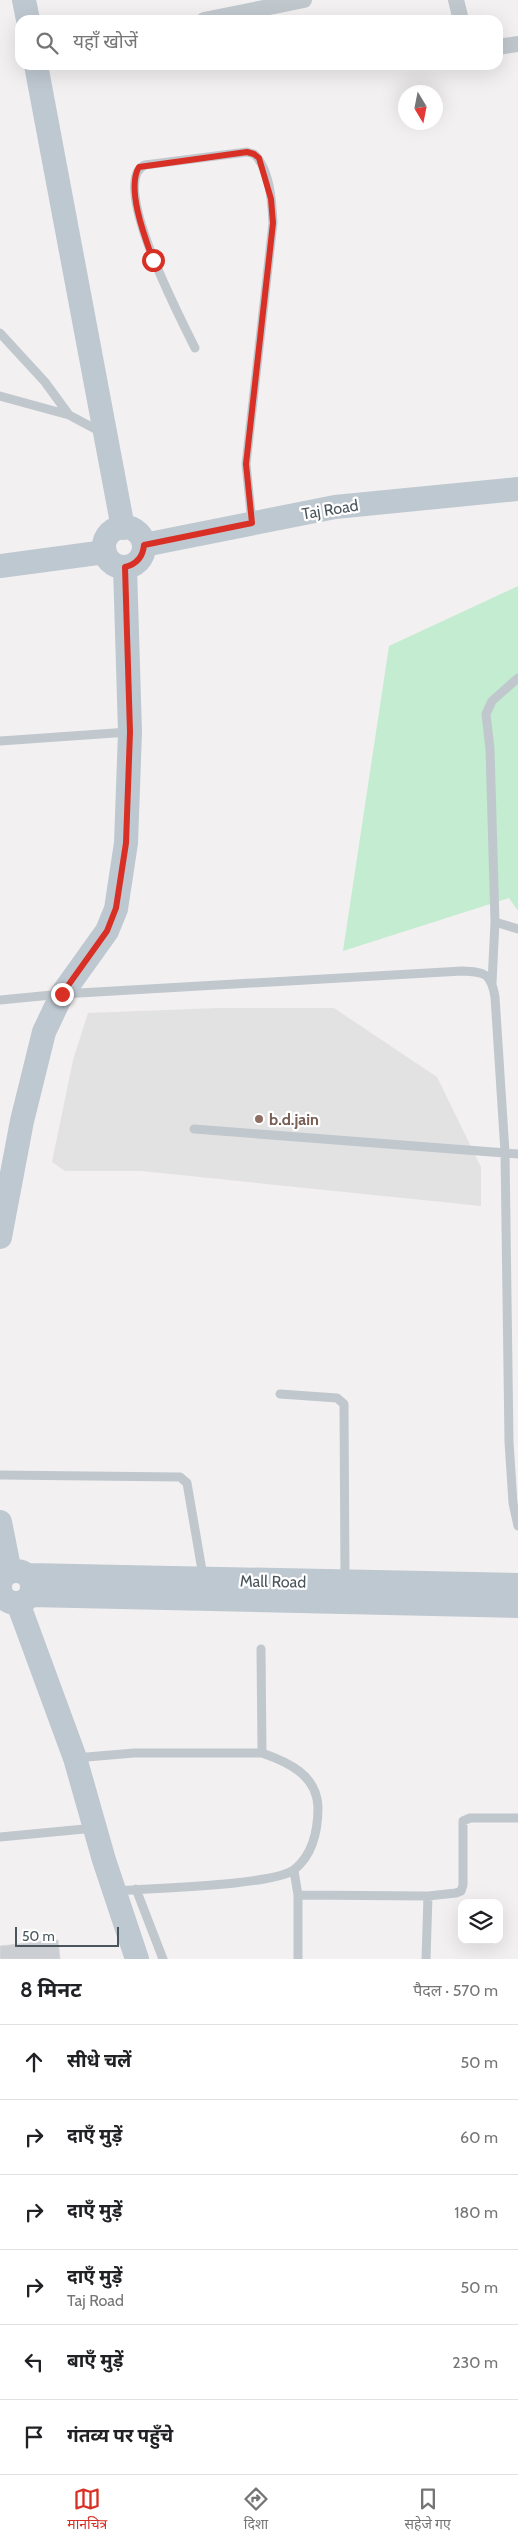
<!DOCTYPE html>
<html lang="hi">
<head>
<meta charset="utf-8">
<style>
  :root { --surface:#fff; --page:#f2f2f2; --text:#202124; --muted:#757577; --line:#e0e0e0; --accent:#d93025 }
  body { margin:0; font-family:Cabin,"Noto Sans Devanagari",sans-serif; background:var(--page); color:var(--text) }
  .controls { position:absolute; right:15px; bottom:15px; display:grid; overflow:hidden; border-radius:10px; box-shadow:0 5px 20px #0002 }
  .controls button { width:45px; height:45px; display:grid; place-items:center; padding:0; border:0; border-bottom:1px solid var(--line); background:var(--surface); color:var(--text); font:25px sans-serif }
  .compass { position:absolute; left:398px; top:85px; width:45px; height:45px; border-radius:50%; background:var(--surface); box-shadow:0 5px 20px #0002; rotate:170deg }
  .scale { position:absolute; left:15px; bottom:12px; width:104px; box-sizing:border-box; padding-left:5px; border:2px solid #4a555c; border-top:0; font-size:14px; line-height:18px; white-space:nowrap; color:#4a555c; -webkit-text-stroke:4px #fff; paint-order:stroke }
  .stop { position:absolute; width:15px; height:15px; margin:-11px; border:4px solid #d93025; border-radius:50%; background:#fff }
  .stop.end { background:#d93025; border-color:#fff; box-shadow:0 1px 5px #0008 }
  .list { margin:0; padding:0; list-style:none }
  h2 { display:flex; justify-content:space-between; align-items:center; height:65px; margin:0; padding:0 20px; font-size:21px }
  h2 small { font-size:16px; font-weight:400; color:var(--muted) }
  .list li { display:grid; grid-template-columns:32px 1fr auto; gap:15px; align-items:center; box-sizing:border-box; height:75px; padding:0 20px; border-top:1px solid var(--line) }
  .list b { display:block; font-size:19px; white-space:nowrap }
  .list p { margin:0; font-size:16px; white-space:nowrap; color:var(--muted) }
  .list em { font-size:16px; font-style:normal; color:var(--muted) }
  .icon { flex:none; width:28px; height:28px; fill:none; stroke:currentColor; stroke-width:2; stroke-linecap:round; stroke-linejoin:round }
  .map { position:relative; flex:none; width:518px; height:1959px; overflow:hidden }
  .search { position:absolute; background:var(--surface); box-shadow:0 5px 20px #0002; left:15px; right:15px; top:15px; height:55px; display:flex; align-items:center; gap:12px; box-sizing:border-box; padding:0 18px; border-radius:15px; color:var(--muted); font-size:19px }
  .sheet { height:515px; background:var(--surface) }
  nav { display:flex; justify-content:space-around; align-items:center; box-sizing:border-box; height:70px; border-top:1px solid var(--line); background:var(--surface); font-size:14px; color:var(--muted) }
  nav a { display:grid; justify-items:center; gap:2px }
  nav .on { color:var(--accent) }
  .map>svg:first-child { display:block }
</style>
</head>
<body>
<div class="map">
<svg width="518" height="1959" viewBox="0 0 518 1959">
  <rect width="100%" height="100%" fill="#f3f0f1"/>
  <path fill="#e3e2e2" d="M 217,1008 L 334,1008 L 437,1077 L 481,1167 L 481,1206 L 141,1171 L 65,1171 L 52,1162 L 73,1060 L 88,1013 Z"/>
  <path fill="#c3ecd0" d="M 518,586 L 518,911 L 509,898 L 343,951 L 389,646 Z"/>
  <path fill="#cbced2" stroke="#d5d7db" d="M 58,1940 L 60,1959 L 0,1959 L 0,1946 Z"/>
  <g fill="none" stroke-linecap="round" stroke-linejoin="round">
    <path stroke="#c0c8ce" stroke-width="9" d="M 0,333 L 45,382 L 69,415
      M 195,348 C 183,323 107,180 145,165 L 247,152 L 254,154 C 270,169 272,202 273,223 L 246,464 L 252,523
      M 0,396 L 69,415 L 101,432
      M 0,741 L 129,732
      M 495,922 L 518,929
      M 492,983 L 495,922 L 490,749 L 486,714 L 492,701 L 518,678
      M 0,1000 L 62,994 L 462,971 C 485,972 491,973 495,997 L 505,1152 L 509,1442 L 513,1503 L 518,1526
      M 194,1129 L 518,1154
      M 280,1394 L 337,1398 L 344,1404 L 345,1580
      M 0,1475 L 180,1477 L 187,1483 L 203,1576
      M 75,1758 L 134,1753 L 262,1753 L 261,1649
      M 0,1837 L 95,1828
      M 294,1871 L 298,1895 L 298,1959
      M 136,1889 L 163,1959
      M 115,1891 C 148,1888 275,1886 295,1869 C 313,1854 318,1830 318,1807 C 317,1775 288,1762 262,1753
      M 298,1895 L 428,1896 L 456,1893 L 461,1891 L 463,1885 L 463,1821 L 470,1818 L 518,1818
      M 426,1959 L 428,1896"/>
    <path stroke="#c0c8ce" stroke-width="16" d="M 456,0 L 461,20
      M 204,20 L 304,0
      M 498,47 L 518,44"/>
    <path stroke="#bec8d0" stroke-width="24" d="M 24,0 L 28,20
      M 36,65 L 123,528
      M104 547a20 20 0 1 1 40 0a20 20 0 1 1-40 0Z
      M 144,545 L 335,507 L 518,489
      M 0,566 L 105,552
      M 0,1237 L 22,1121 L 44,1032 L 62,994 L 107,931 L 116,909 L 126,843 L 130,732 L 125,567
      M 0,1522 L 10,1572
      M0 1587a16 16 0 1 1 32 0a16 16 0 1 1-32 0Z
      M 28,1575 L 518,1585
      M 30,1595 L 518,1606
      M 18,1603 L 75,1758 L 104,1860 L 137,1959"/>
  </g>
  <g fill="none" stroke-linecap="round" stroke-linejoin="round">
    <path stroke="#d93025" stroke-width="6" d="M 62,994 L 107,931 L 116,908 L 126,843 L 130,732 L 125,567 C 137,564 143,557 144,545 L 252,523 L 246,464 L 273,223 L 271,199 L 259,158 L 254,154 L 247,152 L 139,167 C 126,188 145,238 153,260"/>
  </g>
  <circle fill="#8d6e63" stroke="#fff" stroke-width="2" cx="259" cy="1119" r="5"/>
  <g text-anchor="middle" stroke-width="4.5" stroke-linejoin="round" paint-order="stroke">
    <g font-size="16" fill="#4a555c" stroke="#fff">
      <text transform="translate(330 509) rotate(-9)" y="6">Taj Road</text>
      <text transform="translate(273 1581) rotate(1)" y="6">Mall Road</text>
    </g>
    <g font-size="16" font-weight="bold" fill="#785e54" stroke="#fff" text-anchor="start">
      <text x="269" y="1125">b.d.jain</text>
    </g>
  </g>
</svg>
<div class="controls">
<button><svg class="icon" aria-label="layers" viewBox="0 0 24 24"><path d="M12 4l9 5-9 5-9-5zM3 14l9 5 9-5"/></svg></button>
</div>
<svg class="compass" viewBox="-18 -18 36 36"><path d="M0-13l5 13h-10z" fill="#e53935"/><path d="M0 13l5-13h-10z" fill="#757577"/></svg>
<div class="scale">50 m</div>
<div class="stop" style="left:153px;top:260px"></div>
<div class="stop end" style="left:62px;top:994px"></div>
<div class="search"><svg class="icon" aria-label="search" viewBox="0 0 24 24"><circle cx="10" cy="10" r="6"/><path d="M15 15l6 6"/></svg>यहाँ खोजें</div>
</div>
<section class="sheet">
<h2>8 मिनट<small>पैदल · 570 m</small></h2>
<ul class="list">
<li><svg class="icon" aria-label="ahead" viewBox="0 0 24 24"><path d="M12 20V5M6 11l6-6 6 6"/></svg><div><b>सीधे चलें</b></div><em>50 m</em></li>
<li><svg class="icon" aria-label="right" viewBox="0 0 24 24"><path d="M7 20v-9h11M14 6l5 5-5 5"/></svg><div><b>दाएँ मुड़ें</b></div><em>60 m</em></li>
<li><svg class="icon" aria-label="right" viewBox="0 0 24 24"><path d="M7 20v-9h11M14 6l5 5-5 5"/></svg><div><b>दाएँ मुड़ें</b></div><em>180 m</em></li>
<li><svg class="icon" aria-label="right" viewBox="0 0 24 24"><path d="M7 20v-9h11M14 6l5 5-5 5"/></svg><div><b>दाएँ मुड़ें</b><p>Taj Road</p></div><em>50 m</em></li>
<li><svg class="icon" aria-label="left" viewBox="0 0 24 24"><path d="M17 20v-9H6M10 6l-5 5 5 5"/></svg><div><b>बाएँ मुड़ें</b></div><em>230 m</em></li>
<li><svg class="icon" aria-label="arrive" viewBox="0 0 24 24"><path d="M6 21V4h12l-3 4 3 4H6"/></svg><div><b>गंतव्य पर पहुँचे</b></div></li>
</ul>
</section>
<nav>
<a class="on"><svg class="icon" aria-label="map" viewBox="0 0 24 24"><path d="M3 6l6-2 6 2 6-2v14l-6 2-6-2-6 2zM9 4v14M15 6v14"/></svg>मानचित्र</a>
<a><svg class="icon" aria-label="directions" viewBox="0 0 24 24"><path d="M12 3l9 9-9 9-9-9zM9 14v-3h6M13 9l2 2-2 2"/></svg>दिशा</a>
<a><svg class="icon" aria-label="saved" viewBox="0 0 24 24"><path d="M7 4h10v16l-5-4-5 4z"/></svg>सहेजे गए</a>
</nav>
</body>
</html>
